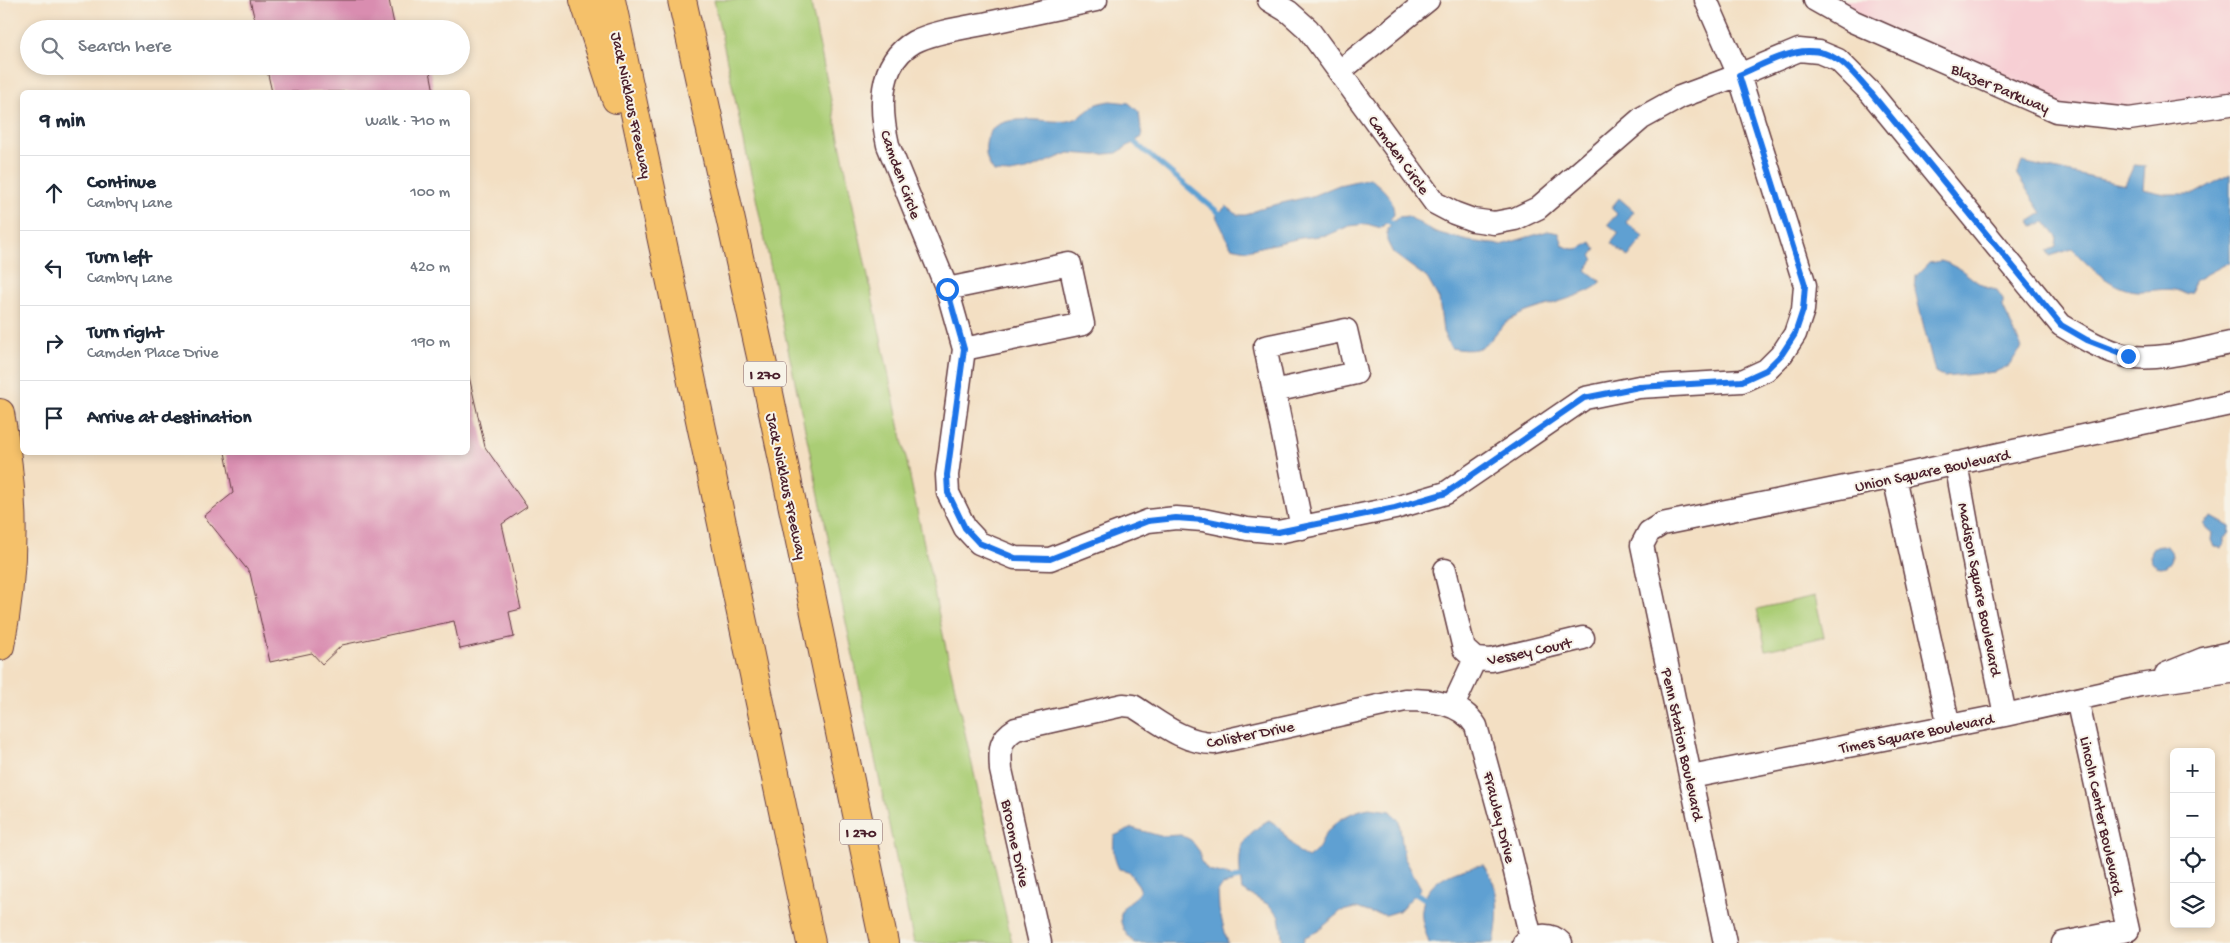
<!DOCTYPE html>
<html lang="en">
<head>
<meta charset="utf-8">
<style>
  :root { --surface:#fff; --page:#f6f6f7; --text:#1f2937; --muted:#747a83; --line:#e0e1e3 }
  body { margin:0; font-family:"Gochi Hand",sans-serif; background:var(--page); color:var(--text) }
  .controls { position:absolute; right:15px; bottom:15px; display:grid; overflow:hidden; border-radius:8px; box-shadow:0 2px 8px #0003 }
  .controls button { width:45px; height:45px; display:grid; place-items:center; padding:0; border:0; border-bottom:1px solid var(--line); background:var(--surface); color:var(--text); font:25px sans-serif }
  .stop { position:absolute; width:15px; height:15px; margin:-11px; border:4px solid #1a73e8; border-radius:50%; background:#fff }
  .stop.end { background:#1a73e8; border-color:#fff; box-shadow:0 1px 5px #0008 }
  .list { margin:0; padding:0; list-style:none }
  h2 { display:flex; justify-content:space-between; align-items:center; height:65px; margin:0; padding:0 20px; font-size:21px }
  h2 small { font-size:16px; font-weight:400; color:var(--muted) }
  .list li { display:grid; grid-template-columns:32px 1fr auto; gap:15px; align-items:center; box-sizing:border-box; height:75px; padding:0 20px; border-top:1px solid var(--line) }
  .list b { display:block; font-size:19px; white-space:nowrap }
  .list p { margin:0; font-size:16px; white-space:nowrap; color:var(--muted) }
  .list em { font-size:16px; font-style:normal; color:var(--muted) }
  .icon { flex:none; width:28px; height:28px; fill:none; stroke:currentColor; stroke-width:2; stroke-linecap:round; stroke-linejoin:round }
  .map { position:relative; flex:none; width:2230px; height:943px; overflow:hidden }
  .search { position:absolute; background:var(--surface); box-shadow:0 2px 8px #0003; left:20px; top:20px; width:450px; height:55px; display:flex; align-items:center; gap:12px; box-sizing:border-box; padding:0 18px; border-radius:28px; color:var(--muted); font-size:19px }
  .panel { position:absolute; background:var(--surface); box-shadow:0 2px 8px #0003; left:20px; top:90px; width:450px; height:365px; border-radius:8px }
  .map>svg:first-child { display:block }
</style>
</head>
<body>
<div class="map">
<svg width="2230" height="943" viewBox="0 0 2230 943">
  <rect width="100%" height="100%" fill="#f7f3e8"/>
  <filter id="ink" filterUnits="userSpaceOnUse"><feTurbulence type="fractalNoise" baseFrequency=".02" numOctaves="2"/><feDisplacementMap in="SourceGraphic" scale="10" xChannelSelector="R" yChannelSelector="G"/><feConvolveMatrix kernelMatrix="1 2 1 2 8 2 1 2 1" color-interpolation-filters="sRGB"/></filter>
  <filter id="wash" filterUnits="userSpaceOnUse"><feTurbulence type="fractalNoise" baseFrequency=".0096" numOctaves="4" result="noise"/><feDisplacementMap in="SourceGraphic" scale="20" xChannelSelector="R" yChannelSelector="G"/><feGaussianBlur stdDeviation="1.12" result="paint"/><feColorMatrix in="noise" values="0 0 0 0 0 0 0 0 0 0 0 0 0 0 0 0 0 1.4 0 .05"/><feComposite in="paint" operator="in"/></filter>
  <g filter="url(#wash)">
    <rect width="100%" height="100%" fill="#f3dfc3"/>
    <path fill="#f7cfd4" d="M 1815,0 L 2230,0 L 2230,104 L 2056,111 Z"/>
    <path fill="#aacd75" stroke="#7a7650" d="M 714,0 L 810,0 L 944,639 L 1012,943 L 914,943 Z
      M 1815,596 L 1824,637 L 1766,650 L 1757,609 Z"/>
    <path fill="#5fa0d2" stroke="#54607e" d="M 1110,101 L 1129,103 L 1139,112 L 1142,137 L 1117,153 L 1096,155 L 1069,153 L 1027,170 L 1010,173 L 994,172 C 987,162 985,156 986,144 C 990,107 1047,124 1068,121 C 1080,119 1086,111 1095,105 C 1099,103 1105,102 1110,101 Z
      M 2022,162 L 2125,185 L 2134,165 L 2145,166 L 2143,189 L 2165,194 L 2194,194 L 2230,174 L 2230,262 L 2194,281 L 2192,292 L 2185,294 C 2171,285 2153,292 2136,291 C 2111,289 2089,266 2072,249 L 2050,256 L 2047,251 L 2056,247 L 2057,237 L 2045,222 L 2033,226 L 2030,221 L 2042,213 L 2017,175 Z
      M 1370,178 C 1383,189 1394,197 1394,215 L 1381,228 L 1367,224 L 1349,226 L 1328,235 L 1301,238 L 1247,250 L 1231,247 L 1216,216 L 1226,206 L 1238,215 L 1246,215 L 1261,208 L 1312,196 L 1339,185 Z
      M 1619,198 L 1634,211 L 1626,222 L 1644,237 L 1628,257 L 1611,243 L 1619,233 L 1608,224 L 1617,214 L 1611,208 Z
      M 1408,216 L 1432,231 L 1468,241 L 1501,245 L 1548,231 L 1559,233 L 1563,245 C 1573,252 1581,249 1591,242 L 1596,249 L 1591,256 L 1594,259 L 1586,270 L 1601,282 C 1592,295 1536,307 1519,315 C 1485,331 1497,357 1451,348 L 1443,332 L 1439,299 L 1427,278 L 1393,253 L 1387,241 L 1387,229 L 1398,217 Z
      M 1941,261 C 1967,267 1975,288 1997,290 L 2003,299 L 2003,307 L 2022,348 L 2008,366 L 1995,372 L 1944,377 L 1935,372 L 1915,291 L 1916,276 L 1929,263 Z
      M 2212,517 L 2230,527 L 2229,534 L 2224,538 L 2224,545 L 2221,548 L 2214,547 L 2211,540 L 2212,533 L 2206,528 L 2204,524 Z
      M2150 556a11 11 0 1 1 22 0a11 11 0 1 1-22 0Z
      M 1369,808 L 1391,811 L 1399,821 L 1404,857 L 1421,888 L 1399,911 L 1386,915 L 1371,913 L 1357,908 L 1341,911 L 1318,931 L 1305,937 L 1303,943 L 1283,943 L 1279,916 L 1269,905 L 1242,890 C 1240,877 1238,858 1242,845 C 1245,837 1261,824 1269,820 C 1286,829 1288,848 1308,858 C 1324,846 1318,845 1327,832 C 1337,819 1353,811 1369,808 Z
      M 1132,828 L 1160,836 L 1181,835 L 1191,840 L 1200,852 L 1200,860 L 1208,871 L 1231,876 L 1232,883 L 1223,885 L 1218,890 L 1219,910 L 1228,943 L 1135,943 C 1124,934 1114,917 1126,905 C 1131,900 1137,897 1140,891 L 1139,886 L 1128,871 L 1119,869 C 1113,857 1113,849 1114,836 Z
      M 1484,865 C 1501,887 1499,918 1494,943 L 1429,943 C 1426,933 1420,919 1422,909 C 1425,879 1459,867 1484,865 Z"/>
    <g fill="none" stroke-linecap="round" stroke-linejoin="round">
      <path stroke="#5fa0d2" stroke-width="5.5" d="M 1134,142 L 1219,213
        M 1388,221 L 1392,223
        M 1232,879 L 1240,878
        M 1416,893 L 1425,899"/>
    </g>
    <g id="blocks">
      <path fill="#d98db0" d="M 250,0 L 389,0 L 395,29 L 257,29 Z
        M 266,66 L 429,66 L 434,92 L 272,92 Z
        M 468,372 L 485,447 L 527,507 L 502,524 L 521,609 L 509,612 L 514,637 L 460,649 L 454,621 L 342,645 L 322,664 L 312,653 L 270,662 L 250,573 L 204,516 L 233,493 L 225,452 L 468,452 Z"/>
    </g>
  </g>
  <g filter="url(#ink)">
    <use href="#blocks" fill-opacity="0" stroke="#633c42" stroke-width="1"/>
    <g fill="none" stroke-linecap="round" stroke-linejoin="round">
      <defs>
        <path id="minor" d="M 1096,0 C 1060,8 1024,15 988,23 C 968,27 932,32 914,42 C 877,63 880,110 888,145 L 947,289 L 964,349 L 947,475 L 948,493 L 965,528 L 979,543 L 1015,558 L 1050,559 L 1148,521 L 1176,518 L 1203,520 L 1247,529 L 1278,532 L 1395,508 L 1446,493 L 1585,398 L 1639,387 L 1742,381 L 1766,370 L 1782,354 L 1795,334 L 1803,310 L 1805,285 L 1739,75 L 1706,0
          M 1269,0 L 1289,12 L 1308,29 L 1435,203 L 1454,213 L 1473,220 L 1494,223 L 1515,219 L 1538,208 L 1642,118 L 1680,97 L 1739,75 L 1799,50 L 1819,52 L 1838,60 L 1871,93 L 2061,325 C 2081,337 2104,351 2127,356 C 2157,362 2201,349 2230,343
          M 1815,0 L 1852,21 L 2056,111 L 2129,119 L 2230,104
          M 1340,71 L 1428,0
          M 947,289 L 1070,264 L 1083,324 L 964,349
          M 1346,330 L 1356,373 L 1274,391 L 1265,347 Z
          M 1274,391 L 1302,528
          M 1956,463 L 1975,568 L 2005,715
          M 1894,477 L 1949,726
          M 1445,570 L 1464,649 L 1475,659 L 1491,660 L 1583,638
          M 2166,674 L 2203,659 L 2230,653
          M 1453,706 L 1475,659
          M 1691,777 L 2005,715 L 2140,685 L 2230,672
          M 1040,943 L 1001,770 C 1000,751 998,740 1016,729 L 1123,705 L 1133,706 C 1159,722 1183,743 1214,743 L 1405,700 C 1431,700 1461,702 1476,726 L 1510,851 L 1531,938
          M 1524,943 C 1535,935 1550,932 1561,943
          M 1725,943 L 1642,545 L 1649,532 L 1662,524 L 1894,477 L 2230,404
          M 2063,943 L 2128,930 L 2077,699"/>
        <path id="major" d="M 0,413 C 15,493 16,566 0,646"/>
        <path id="highway" d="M 584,0 L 616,99
          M 611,0 L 811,943
          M 682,0 L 766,379 L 884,943"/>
      </defs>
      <use href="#minor" stroke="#633c42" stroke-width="25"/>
      <use href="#major" stroke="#633c42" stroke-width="30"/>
      <use href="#highway" stroke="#633c42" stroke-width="30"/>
      <use href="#minor" stroke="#fff" stroke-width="22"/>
      <use href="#major" stroke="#f5c16b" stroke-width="28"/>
      <use href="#highway" stroke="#f5c16b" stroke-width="28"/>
    </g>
  </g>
  <g fill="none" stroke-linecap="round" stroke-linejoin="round" filter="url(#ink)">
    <path stroke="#1a73e8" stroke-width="6" d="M 947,289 L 964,349 L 947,475 L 948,493 L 965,528 L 979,543 L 1015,558 L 1050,559 L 1148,521 L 1176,518 L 1204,520 L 1247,529 L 1278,532 L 1395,508 L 1446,493 L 1584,398 L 1639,387 L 1742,381 L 1766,370 L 1782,354 L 1795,334 L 1803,310 L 1805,285 L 1739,75 C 1769,62 1806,38 1838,60 C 1850,67 1861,83 1871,93 L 2061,325 L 2087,340 L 2128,356"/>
  </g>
  <g text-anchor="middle" stroke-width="4" stroke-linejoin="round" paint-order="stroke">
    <g fill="#f7f3e8" stroke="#7e5f64" stroke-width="1">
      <rect x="744" y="361.5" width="42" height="25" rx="4"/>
      <rect x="840" y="819.5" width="42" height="25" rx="4"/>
    </g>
    <g font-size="15" font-weight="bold" fill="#4a1f2b">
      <text x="765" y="379">I 270</text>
      <text x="861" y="837">I 270</text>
    </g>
    <g font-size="16" fill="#4a1f2b" stroke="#f7f3e8">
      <text transform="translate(2001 87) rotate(23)" y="6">Blazer Parkway</text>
      <text transform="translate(633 105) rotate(78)" y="6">Jack Nicklaus Freeway</text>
      <text transform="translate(1400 154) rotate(54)" y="6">Camden Circle</text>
      <text transform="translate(902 174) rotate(70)" y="6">Camden Circle</text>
      <text transform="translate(1932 469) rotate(-12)" y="6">Union Square Boulevard</text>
      <text transform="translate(788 486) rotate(78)" y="6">Jack Nicklaus Freeway</text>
      <text transform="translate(1981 589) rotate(79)" y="6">Madison Square Boulevard</text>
      <text transform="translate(1529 650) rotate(-12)" y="6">Vessey Court</text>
      <text transform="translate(1916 732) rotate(-11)" y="6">Times Square Boulevard</text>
      <text transform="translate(1250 733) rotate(-11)" y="6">Colister Drive</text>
      <text transform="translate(1684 744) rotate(78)" y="6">Penn Station Boulevard</text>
      <text transform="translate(2103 815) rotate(78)" y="6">Lincoln Center Boulevard</text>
      <text transform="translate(1501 817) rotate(76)" y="6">Frawley Drive</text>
      <text transform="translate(1017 843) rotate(78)" y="6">Broome Drive</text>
    </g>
  </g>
</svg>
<div class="controls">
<button>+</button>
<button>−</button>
<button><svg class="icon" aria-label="locate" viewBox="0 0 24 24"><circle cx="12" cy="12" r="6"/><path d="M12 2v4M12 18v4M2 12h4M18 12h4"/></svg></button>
<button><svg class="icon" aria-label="layers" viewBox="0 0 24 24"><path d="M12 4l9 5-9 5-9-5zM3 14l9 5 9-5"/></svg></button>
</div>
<div class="stop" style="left:947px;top:289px"></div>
<div class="stop end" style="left:2128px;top:356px"></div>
<div class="search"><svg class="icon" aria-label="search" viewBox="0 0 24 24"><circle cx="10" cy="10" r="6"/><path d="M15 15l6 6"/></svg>Search here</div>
<section class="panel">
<h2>9 min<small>Walk · 710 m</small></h2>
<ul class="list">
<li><svg class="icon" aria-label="ahead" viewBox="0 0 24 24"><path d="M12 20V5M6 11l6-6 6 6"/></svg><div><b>Continue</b><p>Cambry Lane</p></div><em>100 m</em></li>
<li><svg class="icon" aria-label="left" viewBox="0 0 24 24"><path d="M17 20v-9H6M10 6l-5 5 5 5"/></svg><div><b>Turn left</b><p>Cambry Lane</p></div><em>420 m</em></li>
<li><svg class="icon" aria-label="right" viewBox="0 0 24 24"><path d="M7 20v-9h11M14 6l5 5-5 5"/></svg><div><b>Turn right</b><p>Camden Place Drive</p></div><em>190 m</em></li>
<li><svg class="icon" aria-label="arrive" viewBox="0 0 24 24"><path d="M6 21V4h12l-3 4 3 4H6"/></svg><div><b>Arrive at destination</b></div></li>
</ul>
</section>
</div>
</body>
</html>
